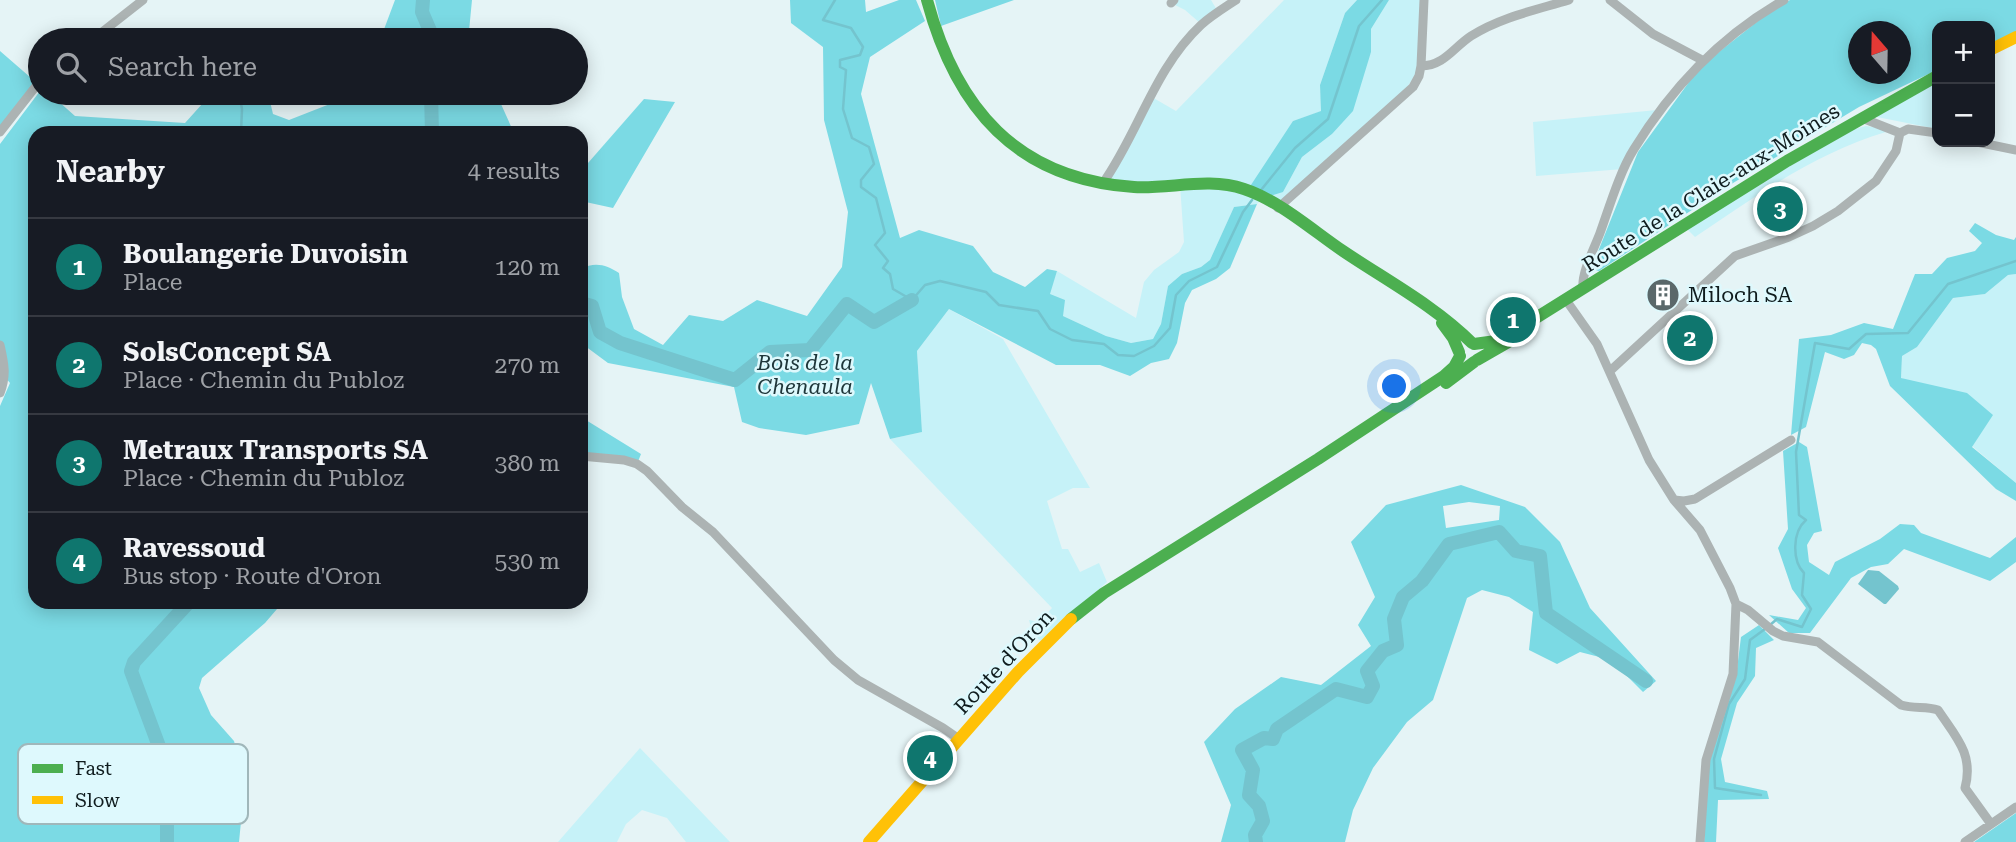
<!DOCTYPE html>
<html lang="en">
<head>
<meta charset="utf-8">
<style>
  :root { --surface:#171b24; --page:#20242c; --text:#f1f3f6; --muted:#9ea1a6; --line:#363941; --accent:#0f766e }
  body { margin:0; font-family:"Roboto Serif",serif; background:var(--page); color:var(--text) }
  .controls { position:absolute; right:21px; top:21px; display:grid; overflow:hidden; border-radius:14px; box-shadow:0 4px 18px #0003 }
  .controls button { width:63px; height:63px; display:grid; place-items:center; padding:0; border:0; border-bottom:2px solid var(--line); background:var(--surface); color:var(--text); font:35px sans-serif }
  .compass { position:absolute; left:1848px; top:21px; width:63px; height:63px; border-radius:50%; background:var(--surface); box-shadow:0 4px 18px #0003; rotate:340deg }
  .you { position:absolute; left:1395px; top:387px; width:24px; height:24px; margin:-18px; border:5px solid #fff; border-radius:50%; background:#1a73e8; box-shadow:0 0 0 10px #1a73e833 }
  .badge { display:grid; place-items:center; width:46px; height:46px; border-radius:50%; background:var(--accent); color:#fff; font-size:23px; font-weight:700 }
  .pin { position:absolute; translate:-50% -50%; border:4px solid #fff; box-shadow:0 2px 7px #0006 }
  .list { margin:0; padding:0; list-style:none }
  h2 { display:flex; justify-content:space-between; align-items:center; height:91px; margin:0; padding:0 28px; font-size:30px }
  h2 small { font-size:23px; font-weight:400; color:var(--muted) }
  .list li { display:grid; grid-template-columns:46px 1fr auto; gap:21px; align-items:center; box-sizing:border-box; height:98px; padding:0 28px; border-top:2px solid var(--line) }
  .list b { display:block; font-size:26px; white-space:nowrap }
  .list p { margin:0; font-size:23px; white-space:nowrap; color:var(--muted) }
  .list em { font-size:23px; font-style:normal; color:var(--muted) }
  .icon { flex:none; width:38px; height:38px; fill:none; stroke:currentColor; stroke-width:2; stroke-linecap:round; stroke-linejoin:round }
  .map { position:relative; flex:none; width:2016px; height:842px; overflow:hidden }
  .search { position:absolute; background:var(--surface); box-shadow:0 4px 18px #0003; left:28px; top:28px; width:560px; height:77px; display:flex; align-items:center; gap:18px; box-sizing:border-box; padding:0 24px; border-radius:38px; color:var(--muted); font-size:26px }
  .panel { position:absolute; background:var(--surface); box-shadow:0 4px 18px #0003; left:28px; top:126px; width:560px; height:483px; border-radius:21px }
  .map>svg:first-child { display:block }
</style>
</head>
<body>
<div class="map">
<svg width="2016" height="842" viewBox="0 0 2016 842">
  <rect width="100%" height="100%" fill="#e5f4f6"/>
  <path fill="#c6f2f8" d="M 1176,0 L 1211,0 L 1217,10 L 1200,23 L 1185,10 L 1173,4 Z
    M 1284,0 L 1357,0 L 1345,13 L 1320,85 L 1322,111 L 1293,121 L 1283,192 L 1302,157 L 1332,134 L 1371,52 L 1371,29 L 1389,0 L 1420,0 L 1418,67 L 1415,75 L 1406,89 L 1278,208 L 1263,198 L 1257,204 L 1234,207 L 1210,260 L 1201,267 L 1182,274 L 1168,286 L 1161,324 L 1153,339 L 1131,343 L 1106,336 L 1063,316 L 1049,294 L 1057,271 L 1136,318 L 1144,282 L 1154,270 L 1179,252 L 1184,242 L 1180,185 L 1103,183 L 1150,96 L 1176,111 Z
    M 1937,82 L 1937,129 L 1872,116 Z
    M 1657,110 L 1623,169 L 1536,176 L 1533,122 Z
    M 1866,126 L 1880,128 L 1886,132 C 1815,153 1756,196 1695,237 L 1687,229 L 1847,131 Z
    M 2016,274 L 2016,483 L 1972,446 L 1992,415 L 1901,378 L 1902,356 L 1917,347 L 1953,298 L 1985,294 L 2008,275 Z
    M 949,309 L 1003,339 L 1090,488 L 1073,488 L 1047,501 L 1062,549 L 1068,549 L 1080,572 L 1099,563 L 1107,582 L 1041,641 L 1033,635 L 1029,620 L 1039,622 L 1052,608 L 890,439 L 922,432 L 917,351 Z
    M 640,748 L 730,842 L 686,842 L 667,818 L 642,810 L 626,824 L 617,842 L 558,842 Z"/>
  <path fill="#7bdae4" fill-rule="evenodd" d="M 395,0 L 472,0 L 469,31 L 473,40 L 380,40 Z
    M 790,0 L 865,0 L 866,12 L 899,0 L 916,0 L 925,21 L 870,57 L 861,94 L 900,238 L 919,230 L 973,246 L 993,272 L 1025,287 L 1047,269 L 1057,271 L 1050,294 L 1065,300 L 1063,316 L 1106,336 L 1131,343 L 1153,339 L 1161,324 L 1168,286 L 1182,274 L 1201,267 L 1210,260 L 1234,207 L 1257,204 L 1230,268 L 1216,279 L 1192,290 L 1185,303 L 1177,343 L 1169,359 L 1151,363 L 1130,376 L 1100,365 L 1056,365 L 949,309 L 917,351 L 922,432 L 890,439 L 871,383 L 859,424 L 806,435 L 759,428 L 742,422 L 734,387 L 608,363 L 581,343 L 581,269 C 595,261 607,265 619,273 L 622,297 L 634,329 L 663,345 L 689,315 L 723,321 L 757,300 L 807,316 L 842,267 L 848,212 L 824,120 L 823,47 L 791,23 Z
    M 935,0 L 1014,0 L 941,26 Z
    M 1357,0 L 1389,0 L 1371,29 L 1371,52 L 1353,111 L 1332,134 L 1302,157 L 1283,192 L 1263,198 L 1247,191 L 1293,121 L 1321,111 L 1320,85 L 1345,13 Z
    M 1790,0 L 2016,0 L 2016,32 L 1990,45 L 1990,26 L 1937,26 L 1937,70 L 1859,107 L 1733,183 L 1599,271 L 1591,269 L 1638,152 L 1700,67 L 1768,13 ZM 1858,32 L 1900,32 L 1900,74 L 1858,74 Z
    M 0,51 L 38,84 L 0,127 Z
    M 40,91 L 40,93 L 49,93 L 75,116 L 185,123 L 212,93 L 268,93 L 273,114 L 289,120 L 358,93 L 496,93 L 514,133 L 35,133 L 35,602 L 283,602 L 265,623 L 202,678 L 199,688 L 211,715 L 234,741 L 245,781 L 239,842 L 0,842 L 0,406 L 10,383 L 0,371 L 0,144 Z
    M 644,99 L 675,102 L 613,208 L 581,201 L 581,171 Z
    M 1975,223 L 1996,235 L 2014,240 L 2016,237 L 2016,274 L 2008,275 L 1985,294 L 1953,298 L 1917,347 L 1902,356 L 1901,378 L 1967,393 L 1993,415 L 1972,447 L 2016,483 L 2016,501 L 1996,489 L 1890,386 L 1876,349 L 1871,345 L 1862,343 L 1854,355 L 1844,359 L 1825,352 L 1806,427 L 1791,435 L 1799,339 L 1831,335 L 1864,323 L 1893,329 L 1915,274 L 1932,274 L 1947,258 L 1975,251 L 1982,243 L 1969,231 Z
    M 581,417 L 641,454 L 637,464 L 581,456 Z
    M 1799,442 L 1807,447 L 1822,531 L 1814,533 L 1807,545 L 1809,562 L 1829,575 L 1835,562 L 1880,539 L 1900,524 L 1914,525 L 1921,533 L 1990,558 L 2016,537 L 2016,562 L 1990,581 L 1904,549 L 1888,564 L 1871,567 L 1851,578 L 1810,633 L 1789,633 L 1769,615 L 1798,620 L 1806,608 L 1792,589 L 1778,548 L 1788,529 L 1783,451 Z
    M 1461,485 L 1525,507 L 1560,542 L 1590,608 L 1656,681 L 1643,692 L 1611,660 L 1580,652 L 1557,664 L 1529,650 L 1533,612 L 1509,597 L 1482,590 L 1467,598 L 1433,700 L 1407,722 L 1373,768 L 1353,810 L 1345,842 L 1221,842 L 1231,805 L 1204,742 L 1235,709 L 1281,677 L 1321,685 L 1371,646 L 1358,625 L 1375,597 L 1351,542 L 1386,505 ZM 1469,502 L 1500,506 L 1499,520 L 1446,528 L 1443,506 Z
    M 1759,625 L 1774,640 L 1756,648 L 1755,676 L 1737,703 L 1721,759 L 1725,782 L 1767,791 L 1769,799 L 1718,800 L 1716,842 L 1704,842 L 1709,762 L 1736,677 L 1741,637 Z
    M 2016,813 L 2016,842 L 1974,842 Z"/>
  <path fill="#74c4ce" d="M 1868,570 L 1879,571 L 1898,586 L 1899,589 L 1886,604 L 1884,604 L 1858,584 Z"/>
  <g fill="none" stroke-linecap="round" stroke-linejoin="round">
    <path stroke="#74c4ce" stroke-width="2.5" d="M 835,0 L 823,20 L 851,28 L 863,47 L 860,55 L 840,60 L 840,67 L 846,70 L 843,109 L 852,138 L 869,147 L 874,164 L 861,180 L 861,187 L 876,198 L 885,233 L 875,245 L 888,261 L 883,268 L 890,274 L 893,289 L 912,300 L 925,285 L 940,281 L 986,292 L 999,305 L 1038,311 L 1050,329 L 1072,340 L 1104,344 L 1118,355 L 1134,356 L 1154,346 L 1170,328 L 1176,295 L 1189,281 L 1217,267 L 1243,212 L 1252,200
      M 239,93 L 242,109 L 241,133
      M 1261,190 L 1295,148 L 1328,119 L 1359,26 L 1382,0
      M 1770,625 L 1777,619 L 1802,627 L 1811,609 L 1802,595 L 1804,573 C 1792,561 1792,532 1806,520 L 1799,515 L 1796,452 L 1815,343 L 1849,349 L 1866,334 L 1908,333 L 1948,284 L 2016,261
      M 1761,795 L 1715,788 L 1714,759 L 1729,704 L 1745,679 L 1750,640 L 1765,629"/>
    <path stroke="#74c4ce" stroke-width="14" d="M 423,0 L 422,12 L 434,40
      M 431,93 L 432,133
      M 581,303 L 592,306 L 600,332 L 620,343 L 735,380 L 770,352 L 810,350 L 847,304 L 874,322 L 912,300
      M 167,842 L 167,816 L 176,792 L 131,671 L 134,662 L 189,602
      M 1256,842 L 1255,835 L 1263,821 L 1259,806 L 1249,795 L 1253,770 L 1242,750 L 1264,738 L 1273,739 L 1277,729 L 1336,689 L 1367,697 L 1373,686 L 1367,671 L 1383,651 L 1397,645 L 1394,619 L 1403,597 L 1422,581 L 1449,544 L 1499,532 L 1516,551 L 1540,556 L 1546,613 L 1646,681"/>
    <path stroke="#acb3b3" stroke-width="9" d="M 1610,0 L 1653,34 L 1702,60
      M 1171,3 L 1174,0
      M 92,40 L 143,0
      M 1421,66 C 1444,66 1454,47 1471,36 C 1501,17 1536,10 1569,0
      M 1862,118 L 1900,133 L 1908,129 L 1937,133
      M 0,132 L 40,81
      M 1977,142 L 2016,150
      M 1103,183 C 1139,132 1154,69 1201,25 C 1211,16 1224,8 1236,0
      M 1278,208 L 1413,87 L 1419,76 L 1421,66 L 1424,0
      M 1583,289 C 1581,273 1594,249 1600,233 C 1609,208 1620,171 1634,149 C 1672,87 1721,36 1784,0
      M 1566,300 L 1597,344 L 1649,460 L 1674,500 L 1700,530 L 1730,588 L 1736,604 L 1733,674 L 1706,760 L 1700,842
      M 0,345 C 4,363 7,375 0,393
      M 1610,371 L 1735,256 L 1789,237 L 1813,226 L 1838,211 L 1876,181 L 1896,151 L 1900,133
      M 581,456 L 624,460 L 637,464 L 647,471 L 682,507 L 713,532 L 834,660 L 858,680 L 943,728 L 959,739
      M 1674,500 L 1684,501 L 1695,499 L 1791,440
      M 1736,604 L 1748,610 L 1773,631 L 1783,636 L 1818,642 L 1901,705 C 1914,709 1926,706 1938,710 C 1956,737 1974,754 1965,788 L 1991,824
      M 1965,842 L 2016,807"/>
    <path stroke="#4caf50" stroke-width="12" d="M 927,0 C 956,108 1016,179 1134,187 C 1171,189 1208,177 1244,189 C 1280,201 1312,230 1343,251 C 1386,280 1435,306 1472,343
      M 1442,323 L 1453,338 L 1459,352
      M 1474,344 L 1496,341 L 1515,331 L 1787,161 L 1937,76
      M 1477,360 L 1510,341
      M 1446,383 L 1474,362
      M 1071,619 L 1104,593 L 1318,459 L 1444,376 L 1454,367 L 1460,356"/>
    <path stroke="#ffc107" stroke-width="12" d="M 1990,50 L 2016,37
      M 869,842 L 1018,672 L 1071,619"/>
  </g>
  <defs>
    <symbol id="building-disc" viewBox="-11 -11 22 22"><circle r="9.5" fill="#5a686a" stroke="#def9fd"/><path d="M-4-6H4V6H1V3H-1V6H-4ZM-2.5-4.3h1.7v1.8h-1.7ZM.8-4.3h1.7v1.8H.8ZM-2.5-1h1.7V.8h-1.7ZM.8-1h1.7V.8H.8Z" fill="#fff"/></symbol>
  </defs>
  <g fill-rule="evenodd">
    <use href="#building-disc" x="1644" y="276" width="38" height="38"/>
  </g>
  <g text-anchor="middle" stroke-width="5" stroke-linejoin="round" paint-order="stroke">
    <g font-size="21" fill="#0f1c1e" stroke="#def9fd">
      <text transform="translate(1711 188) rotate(-32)" y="7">Route de la Claie-aux-Moines</text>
      <text transform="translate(1004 662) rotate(-47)" y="7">Route d'Oron</text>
    </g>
    <g font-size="21" fill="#0f1c1e" stroke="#def9fd" text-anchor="start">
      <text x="1688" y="302">Miloch SA</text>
    </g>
    <g font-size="21" font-style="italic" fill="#1e363a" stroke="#def9fd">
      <text x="805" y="370">Bois de la<tspan x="805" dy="24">Chenaula</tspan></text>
    </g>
  </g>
  <rect x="18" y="744" width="230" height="80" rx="10" fill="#def9fd" stroke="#a0b7ba" stroke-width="2"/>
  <rect x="32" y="764" width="31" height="9" fill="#4caf50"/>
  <rect x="32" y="796" width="31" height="8" fill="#ffc107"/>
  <g font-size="19" fill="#0f1c1e">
    <text x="75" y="775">Fast</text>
    <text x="75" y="807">Slow</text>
  </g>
</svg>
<div class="controls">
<button>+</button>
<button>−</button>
</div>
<svg class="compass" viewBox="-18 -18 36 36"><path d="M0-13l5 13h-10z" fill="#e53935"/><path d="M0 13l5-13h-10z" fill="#9ea1a6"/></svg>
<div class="you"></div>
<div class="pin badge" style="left:1513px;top:320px">1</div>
<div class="pin badge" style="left:1690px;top:338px">2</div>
<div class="pin badge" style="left:1780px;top:209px">3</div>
<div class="pin badge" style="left:930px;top:758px">4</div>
<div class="search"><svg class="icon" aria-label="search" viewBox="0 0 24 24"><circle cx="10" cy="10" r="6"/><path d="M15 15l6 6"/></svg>Search here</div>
<section class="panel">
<h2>Nearby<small>4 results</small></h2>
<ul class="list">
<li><span class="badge">1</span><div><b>Boulangerie Duvoisin</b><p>Place</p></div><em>120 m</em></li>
<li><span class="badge">2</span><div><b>SolsConcept SA</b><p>Place · Chemin du Publoz</p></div><em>270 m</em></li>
<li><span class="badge">3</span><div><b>Metraux Transports SA</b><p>Place · Chemin du Publoz</p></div><em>380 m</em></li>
<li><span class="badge">4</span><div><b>Ravessoud</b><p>Bus stop · Route d'Oron</p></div><em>530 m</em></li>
</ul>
</section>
</div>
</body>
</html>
